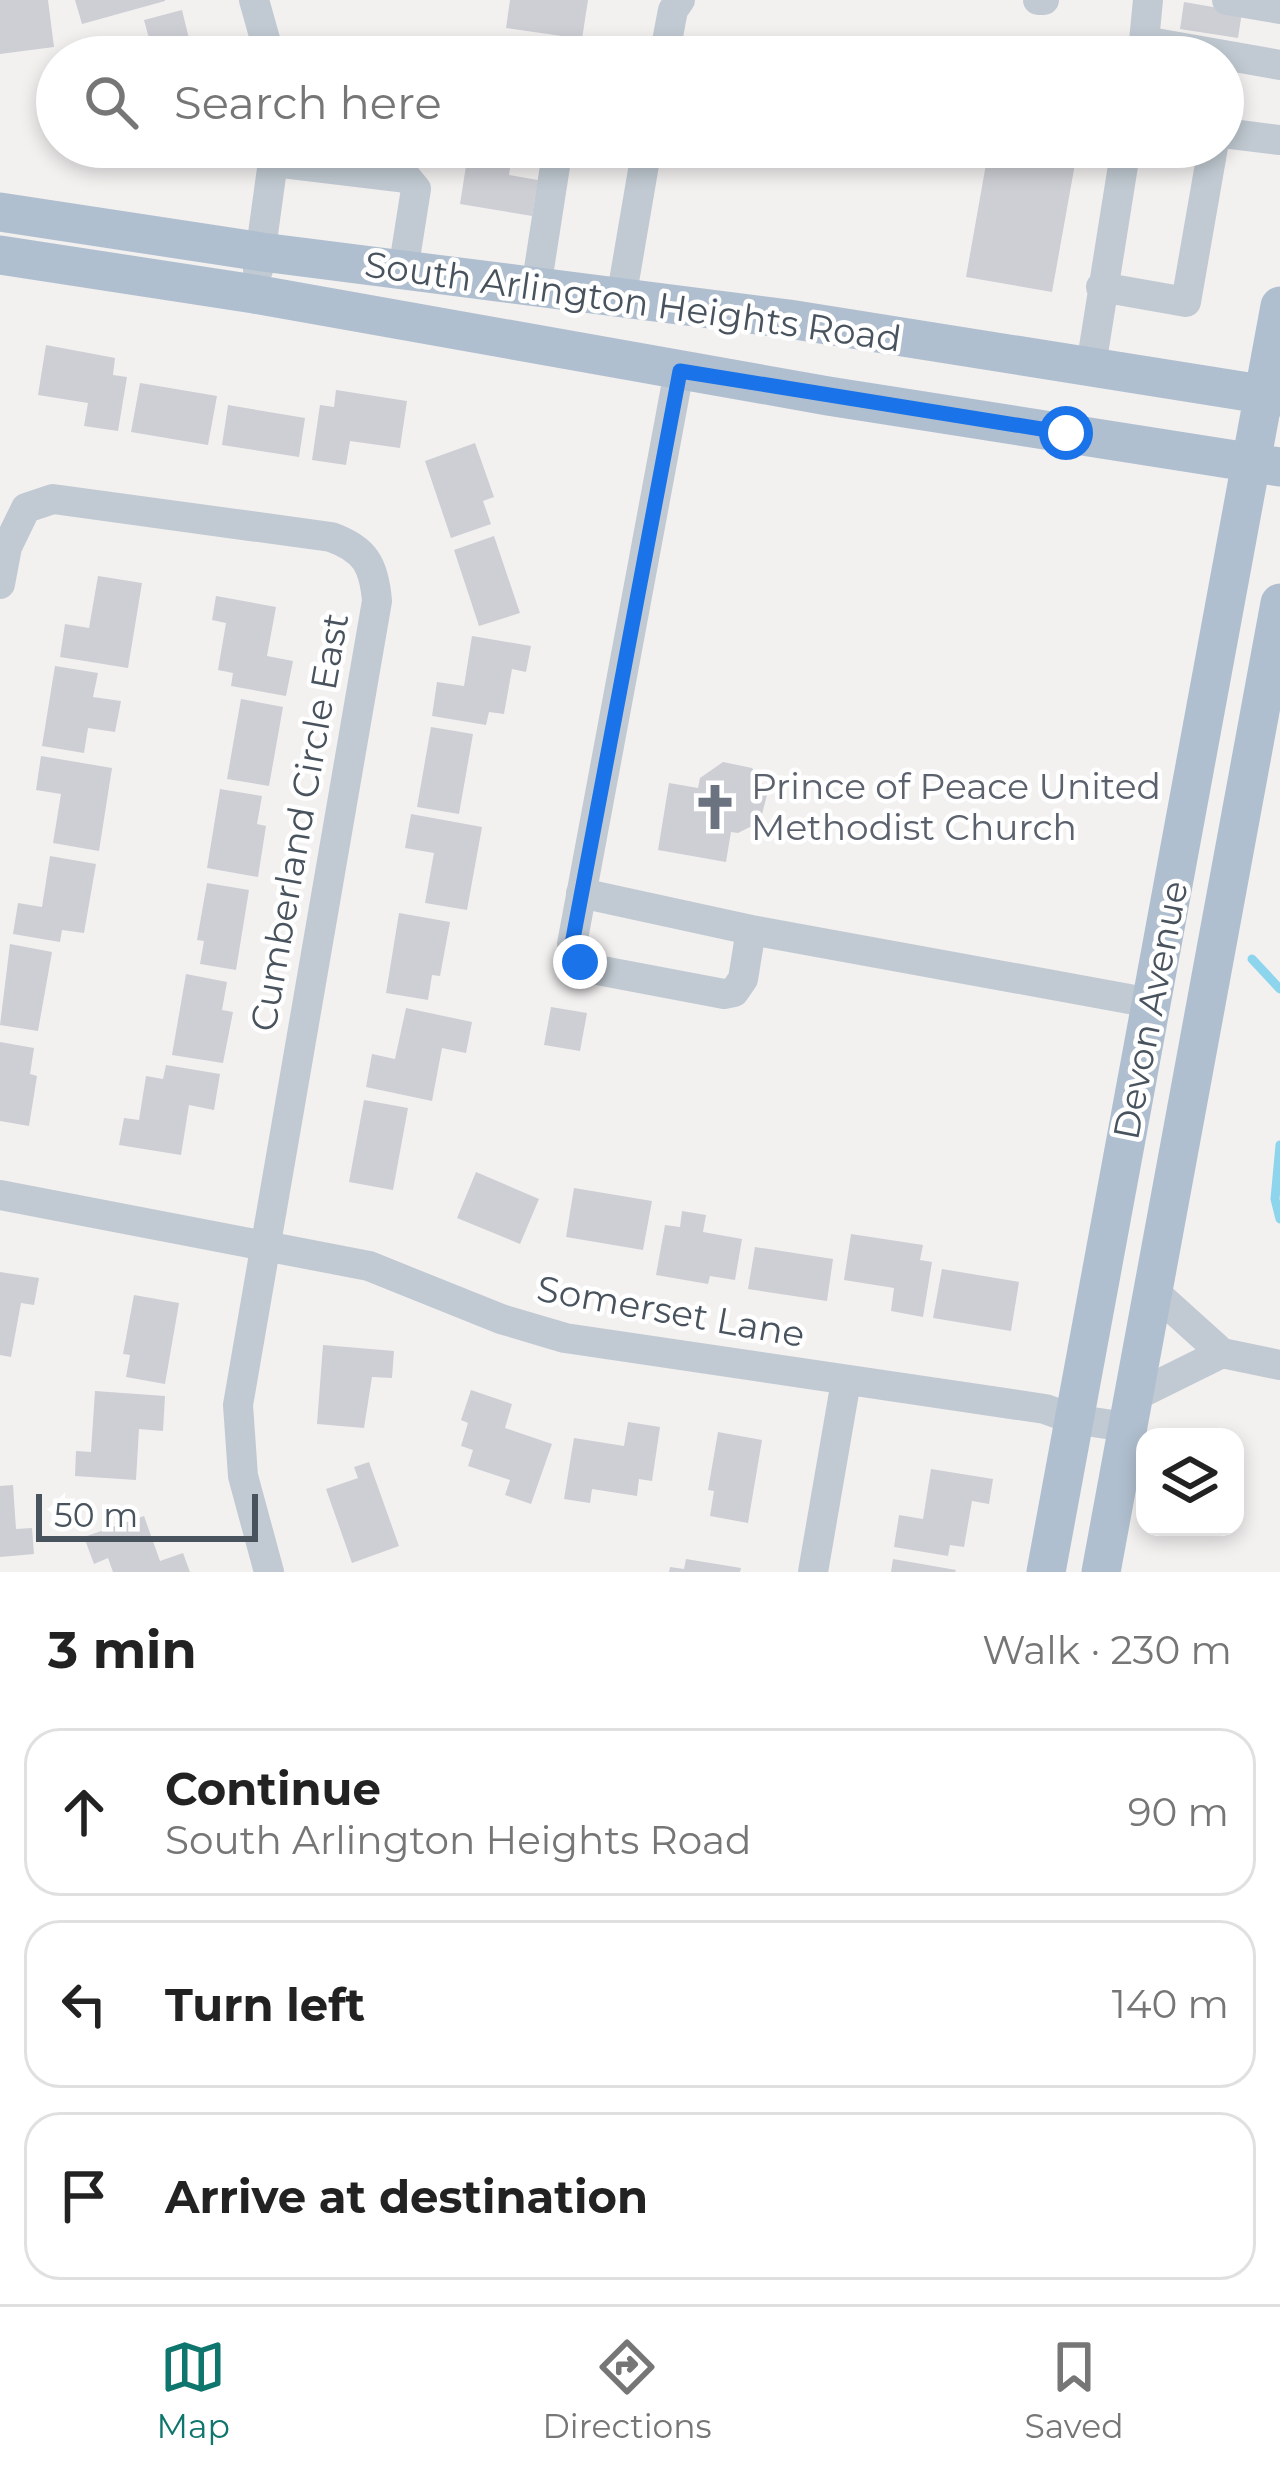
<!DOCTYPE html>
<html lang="en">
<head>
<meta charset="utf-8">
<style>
  :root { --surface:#fff; --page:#f6f6f6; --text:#222; --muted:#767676; --line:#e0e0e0; --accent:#0f766e }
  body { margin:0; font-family:Montserrat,sans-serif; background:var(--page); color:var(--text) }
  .controls { position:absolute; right:36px; bottom:36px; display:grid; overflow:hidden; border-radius:24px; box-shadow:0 6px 18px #0003 }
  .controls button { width:108px; height:108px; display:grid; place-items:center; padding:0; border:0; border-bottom:3px solid var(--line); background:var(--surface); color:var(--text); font:60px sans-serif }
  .scale { position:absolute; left:36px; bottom:30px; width:222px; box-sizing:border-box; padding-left:12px; border:6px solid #48535e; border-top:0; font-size:33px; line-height:42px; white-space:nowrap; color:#48535e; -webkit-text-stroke:9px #fff; paint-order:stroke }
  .stop { position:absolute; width:36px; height:36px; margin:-27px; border:9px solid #1a73e8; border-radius:50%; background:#fff }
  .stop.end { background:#1a73e8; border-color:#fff; box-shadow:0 3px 12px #0008 }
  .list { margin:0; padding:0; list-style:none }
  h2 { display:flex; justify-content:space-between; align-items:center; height:156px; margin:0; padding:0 48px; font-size:51px }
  h2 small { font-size:39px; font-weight:400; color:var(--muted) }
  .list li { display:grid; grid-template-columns:78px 1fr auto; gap:36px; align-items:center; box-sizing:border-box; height:168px; margin:0 24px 24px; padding:0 24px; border:3px solid var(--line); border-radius:36px }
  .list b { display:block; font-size:45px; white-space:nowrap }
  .list p { margin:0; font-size:39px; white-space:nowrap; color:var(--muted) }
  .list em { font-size:39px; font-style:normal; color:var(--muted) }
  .icon { flex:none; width:66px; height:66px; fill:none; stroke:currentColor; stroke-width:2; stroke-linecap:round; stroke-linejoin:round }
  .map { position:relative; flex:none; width:1280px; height:1572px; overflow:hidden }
  .search { position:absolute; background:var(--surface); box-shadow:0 6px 18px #0003; left:36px; right:36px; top:36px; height:132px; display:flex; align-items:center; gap:30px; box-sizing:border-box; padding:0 42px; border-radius:66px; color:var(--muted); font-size:45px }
  .sheet { height:732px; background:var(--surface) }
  nav { display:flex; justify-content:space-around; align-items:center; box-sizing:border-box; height:168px; border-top:3px solid var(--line); background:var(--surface); font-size:33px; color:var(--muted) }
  nav a { display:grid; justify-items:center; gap:6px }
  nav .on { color:var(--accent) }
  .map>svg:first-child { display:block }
</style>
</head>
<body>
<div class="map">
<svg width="1280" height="1572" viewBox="0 0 1280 1572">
  <rect width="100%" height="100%" fill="#f3f0f0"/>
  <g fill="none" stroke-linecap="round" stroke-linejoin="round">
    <path stroke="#8cd5ed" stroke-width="9" d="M 1252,959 L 1280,989
      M 1280,1145 L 1275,1199 L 1280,1219"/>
  </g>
  <path fill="#cdcfd5" d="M 0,0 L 48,0 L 54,47 L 0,54 Z
    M 75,0 L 165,0 L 165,1 L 82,24 Z
    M 510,0 L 588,0 L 582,39 L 506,28 Z
    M 1184,2 L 1242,12 L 1238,38 L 1180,29 Z
    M 182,10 L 193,55 L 154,57 L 144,20 Z
    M 151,147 L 192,147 L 192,162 L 150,160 Z
    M 469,147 L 513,147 L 509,175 L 538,180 L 532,216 L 460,204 Z
    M 989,147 L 1078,147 L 1052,292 L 966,277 Z
    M 46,345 L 115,358 L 113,375 L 127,377 L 118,431 L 84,426 L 88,403 L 38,395 Z
    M 140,383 L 217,396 L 208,445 L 131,432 Z
    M 336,390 L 407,401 L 400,448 L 350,441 L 346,465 L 312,460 L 320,405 L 334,407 Z
    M 228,405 L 305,418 L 299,457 L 222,445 Z
    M 475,443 L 494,497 L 483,501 L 491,524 L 451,538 L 425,461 Z
    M 494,536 L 520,613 L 479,626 L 454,550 Z
    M 98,576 L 142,583 L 128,668 L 60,657 L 65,624 L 89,628 Z
    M 216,596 L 276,607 L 267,656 L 293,661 L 286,696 L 231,686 L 233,673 L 218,670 L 226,623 L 212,620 Z
    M 472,636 L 531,646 L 526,672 L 512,669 L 504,714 L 489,712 L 486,725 L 432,716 L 437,682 L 464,686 Z
    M 55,666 L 98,673 L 93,697 L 121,701 L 115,732 L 88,728 L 84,753 L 42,746 Z
    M 241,699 L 283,707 L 269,786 L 227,779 Z
    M 431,727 L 473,734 L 459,814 L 417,807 Z
    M 41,756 L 112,768 L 99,851 L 53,843 L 61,794 L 36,790 Z
    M 723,762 L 752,768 L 768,791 L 760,822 L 738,833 L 731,832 L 726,862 L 658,850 L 669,783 L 698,788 L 700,778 Z
    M 220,789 L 262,796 L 257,824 L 266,826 L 258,877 L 207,868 Z
    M 411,814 L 482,827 L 467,910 L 425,903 L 434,853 L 405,848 Z
    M 50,856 L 96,864 L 84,933 L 62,930 L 60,942 L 13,934 L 18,903 L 42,907 Z
    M 207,883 L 249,890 L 236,970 L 200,964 L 204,941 L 197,940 Z
    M 399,913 L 450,922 L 440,976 L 432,975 L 428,1000 L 386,993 Z
    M 10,944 L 52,952 L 38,1031 L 0,1025 Z
    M 186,974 L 227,982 L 222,1010 L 233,1012 L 223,1063 L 172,1055 Z
    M 551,1007 L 587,1013 L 580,1051 L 544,1045 Z
    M 406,1008 L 472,1022 L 466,1053 L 442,1048 L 432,1101 L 366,1087 L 372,1054 L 395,1059 Z
    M 0,1042 L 34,1048 L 30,1074 L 37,1076 L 29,1126 L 0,1121 Z
    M 166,1065 L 220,1074 L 214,1110 L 189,1105 L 181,1155 L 119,1145 L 124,1118 L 139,1120 L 146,1076 L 163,1079 Z
    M 364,1100 L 408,1108 L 393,1190 L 349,1182 Z
    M 476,1172 L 539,1199 L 520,1244 L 457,1218 Z
    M 574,1188 L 652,1201 L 643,1250 L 566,1237 Z
    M 682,1211 L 706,1215 L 703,1232 L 742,1239 L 735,1280 L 710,1276 L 708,1284 L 656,1275 L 665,1225 L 680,1227 Z
    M 851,1234 L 923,1245 L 920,1260 L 932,1262 L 923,1317 L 891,1311 L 894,1288 L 844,1280 Z
    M 755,1247 L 833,1259 L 827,1301 L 748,1289 Z
    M 942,1269 L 1019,1282 L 1011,1331 L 933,1318 Z
    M 0,1272 L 39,1278 L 34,1305 L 21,1303 L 11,1357 L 0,1355 Z
    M 134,1295 L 179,1303 L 165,1384 L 126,1377 L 130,1355 L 123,1354 Z
    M 323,1345 L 394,1351 L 392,1378 L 372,1377 L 364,1428 L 317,1424 Z
    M 471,1390 L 512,1404 L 505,1428 L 552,1444 L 531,1504 L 505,1495 L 510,1480 L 468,1466 L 473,1450 L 461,1446 L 468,1423 L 461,1420 Z
    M 95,1391 L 165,1396 L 163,1431 L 139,1429 L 136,1480 L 75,1476 L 76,1451 L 91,1452 Z
    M 628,1422 L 660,1427 L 652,1481 L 639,1479 L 637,1496 L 592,1489 L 590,1503 L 564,1499 L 574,1438 L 624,1446 Z
    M 718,1432 L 762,1440 L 748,1523 L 710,1516 L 714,1491 L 708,1490 Z
    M 369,1462 L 399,1546 L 352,1563 L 326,1489 L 358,1478 L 354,1467 Z
    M 931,1469 L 993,1479 L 989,1504 L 972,1501 L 964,1547 L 950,1545 L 948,1556 L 894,1547 L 899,1515 L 923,1519 Z
    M 13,1485 L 16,1529 L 32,1528 L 34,1554 L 0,1557 L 0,1486 Z
    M 144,1516 L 160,1561 L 183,1553 L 190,1572 L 113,1572 L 108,1558 L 94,1564 L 84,1537 Z
    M 686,1559 L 741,1568 L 740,1572 L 669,1572 L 670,1567 L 684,1569 Z
    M 893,1559 L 956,1570 L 955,1572 L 891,1572 Z"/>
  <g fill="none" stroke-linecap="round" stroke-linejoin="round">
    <path stroke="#c1cad2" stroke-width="30" d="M 254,0 L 270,57
      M 1038,0 L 1044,0
      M 1148,0 L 1144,41 L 1280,65
      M 1227,0 L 1280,9
      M 664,57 L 673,10 L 680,0
      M 1223,133 L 1280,140
      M 274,162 L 407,178 L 416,189 L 403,271
      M 258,270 L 275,147
      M 1101,287 L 1186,302 L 1213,147
      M 536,288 L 558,147
      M 621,299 L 647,147
      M 1091,366 L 1126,147
      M 679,371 L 572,944 L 580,962 L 592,969 L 724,994 L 734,992 L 743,979 L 751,930
      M 0,584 L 7,547 L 26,508 L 53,499 L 331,537 C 365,549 374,565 377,601 L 238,1405 L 243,1476 L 269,1572
      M 581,893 L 751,930 L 1151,1003
      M 0,1195 L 369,1266 L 501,1319 L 565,1338 L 1045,1409 L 1073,1419 L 1126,1427
      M 1151,1289 L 1222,1353 L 1280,1365
      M 1131,1398 L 1222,1353
      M 813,1572 L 846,1381"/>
    <path stroke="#b0bfcf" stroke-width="39" d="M 0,212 L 262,252 L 789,319 L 1280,397
      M 0,255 L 254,294 L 828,396 L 1280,467
      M 1046,1572 L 1280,306
      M 1101,1572 L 1280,603"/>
  </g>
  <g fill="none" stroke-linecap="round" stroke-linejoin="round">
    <path stroke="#1a73e8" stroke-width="15" d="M 580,962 L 572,944 L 680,371 L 1066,433"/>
  </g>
  <defs>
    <symbol id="church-bare" viewBox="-9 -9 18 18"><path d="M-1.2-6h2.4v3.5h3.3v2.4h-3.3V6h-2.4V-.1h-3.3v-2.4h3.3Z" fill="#6b7280" stroke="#fff" stroke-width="2.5" paint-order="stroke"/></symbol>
  </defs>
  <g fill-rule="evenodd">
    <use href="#church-bare" x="682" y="774" width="66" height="66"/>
  </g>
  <g text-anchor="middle" stroke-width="9" stroke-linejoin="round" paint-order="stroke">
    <g font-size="36" fill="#48535e" stroke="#fff">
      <text transform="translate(633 301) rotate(8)" y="13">South Arlington Heights Road</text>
      <text transform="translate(299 822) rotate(-80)" y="13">Cumberland Circle East</text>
      <text transform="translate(1150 1010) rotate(-79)" y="13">Devon Avenue</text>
      <text transform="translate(671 1311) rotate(10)" y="13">Somerset Lane</text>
    </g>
    <g font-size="36" fill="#5b616d" stroke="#fff" text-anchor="start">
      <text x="751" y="799">Prince of Peace United<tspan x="751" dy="41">Methodist Church</tspan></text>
    </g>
  </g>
</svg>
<div class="controls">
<button><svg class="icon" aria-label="layers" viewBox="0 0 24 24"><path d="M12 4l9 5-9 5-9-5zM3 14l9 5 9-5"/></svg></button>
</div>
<div class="scale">50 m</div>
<div class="stop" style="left:1066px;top:433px"></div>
<div class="stop end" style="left:580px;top:962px"></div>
<div class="search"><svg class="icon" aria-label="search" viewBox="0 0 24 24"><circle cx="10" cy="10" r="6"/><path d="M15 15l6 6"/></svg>Search here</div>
</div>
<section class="sheet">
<h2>3 min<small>Walk · 230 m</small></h2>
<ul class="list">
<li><svg class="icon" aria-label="ahead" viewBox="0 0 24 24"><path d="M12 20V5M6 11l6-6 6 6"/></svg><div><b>Continue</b><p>South Arlington Heights Road</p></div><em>90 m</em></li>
<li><svg class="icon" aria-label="left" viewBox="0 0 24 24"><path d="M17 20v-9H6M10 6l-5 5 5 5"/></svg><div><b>Turn left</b></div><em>140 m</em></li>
<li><svg class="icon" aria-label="arrive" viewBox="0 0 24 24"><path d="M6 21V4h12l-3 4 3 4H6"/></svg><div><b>Arrive at destination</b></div></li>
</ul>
</section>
<nav>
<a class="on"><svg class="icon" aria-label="map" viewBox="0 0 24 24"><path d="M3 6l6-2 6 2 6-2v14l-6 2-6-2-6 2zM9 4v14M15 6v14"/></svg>Map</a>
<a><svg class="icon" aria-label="directions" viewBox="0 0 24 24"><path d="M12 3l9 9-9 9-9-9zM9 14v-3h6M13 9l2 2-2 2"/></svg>Directions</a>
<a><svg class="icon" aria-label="saved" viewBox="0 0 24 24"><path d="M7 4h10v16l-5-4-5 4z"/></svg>Saved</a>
</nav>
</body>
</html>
